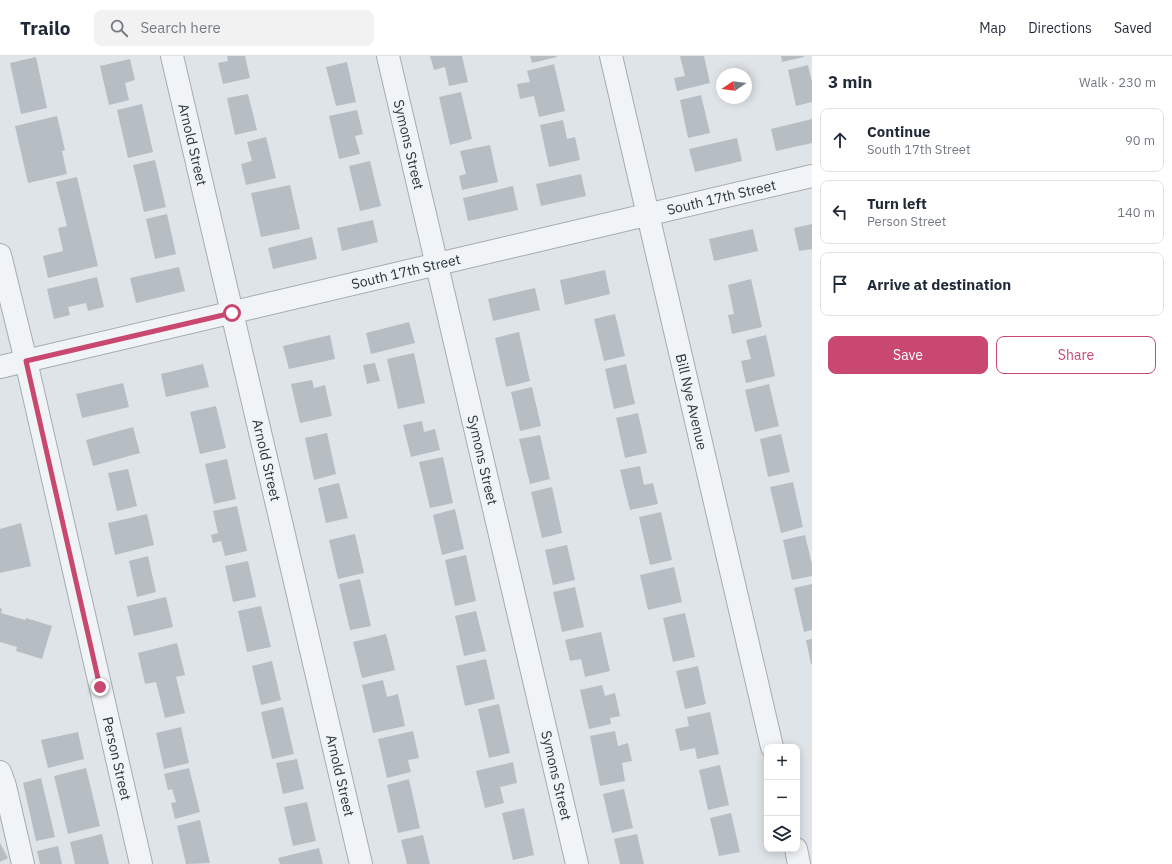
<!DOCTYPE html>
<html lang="en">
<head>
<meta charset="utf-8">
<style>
  :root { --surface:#fff; --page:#f2f2f3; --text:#1f2937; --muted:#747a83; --line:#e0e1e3; --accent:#c8486f }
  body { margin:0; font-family:"IBM Plex Sans",sans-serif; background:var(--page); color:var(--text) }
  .controls { position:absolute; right:12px; bottom:12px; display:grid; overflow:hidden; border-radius:8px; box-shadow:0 2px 10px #0003 }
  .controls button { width:36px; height:36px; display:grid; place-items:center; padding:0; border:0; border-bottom:1px solid var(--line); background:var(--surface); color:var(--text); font:20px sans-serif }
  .compass { position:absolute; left:716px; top:12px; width:36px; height:36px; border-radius:50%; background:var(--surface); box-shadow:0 2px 10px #0003; rotate:257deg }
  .stop { position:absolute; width:12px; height:12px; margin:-9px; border:3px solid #c8486f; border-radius:50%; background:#fff }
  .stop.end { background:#c8486f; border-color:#fff; box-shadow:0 1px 4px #0008 }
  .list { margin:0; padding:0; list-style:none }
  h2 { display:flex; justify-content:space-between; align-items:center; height:52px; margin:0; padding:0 16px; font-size:17px }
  h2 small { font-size:13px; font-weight:400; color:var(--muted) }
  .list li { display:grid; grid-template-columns:26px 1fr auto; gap:12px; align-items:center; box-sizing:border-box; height:64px; margin:0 8px 8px; padding:0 8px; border:1px solid var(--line); border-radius:8px }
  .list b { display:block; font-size:15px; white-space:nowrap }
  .list p { margin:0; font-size:13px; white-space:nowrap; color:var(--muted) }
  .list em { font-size:13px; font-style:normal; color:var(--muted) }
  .actions { display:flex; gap:8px; padding:12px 16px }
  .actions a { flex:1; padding:9px 0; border:1px solid var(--accent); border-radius:8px; text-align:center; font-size:14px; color:var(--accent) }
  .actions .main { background:var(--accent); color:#fff }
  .icon { flex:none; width:22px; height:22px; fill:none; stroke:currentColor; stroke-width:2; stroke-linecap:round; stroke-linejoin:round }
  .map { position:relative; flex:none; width:812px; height:808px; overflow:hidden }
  header { display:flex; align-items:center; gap:24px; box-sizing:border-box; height:56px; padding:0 20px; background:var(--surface); border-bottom:1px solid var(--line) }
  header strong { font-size:19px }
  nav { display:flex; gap:22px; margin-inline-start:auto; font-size:14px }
  .search { width:280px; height:36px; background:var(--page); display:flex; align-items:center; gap:10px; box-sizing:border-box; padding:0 14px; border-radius:8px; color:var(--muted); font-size:15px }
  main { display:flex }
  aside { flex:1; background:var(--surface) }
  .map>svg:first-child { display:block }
</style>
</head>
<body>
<header>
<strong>Trailo</strong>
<div class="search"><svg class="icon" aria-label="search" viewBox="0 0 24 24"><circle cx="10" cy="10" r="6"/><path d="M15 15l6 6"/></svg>Search here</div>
<nav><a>Map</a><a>Directions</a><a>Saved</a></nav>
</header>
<main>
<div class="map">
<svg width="812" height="808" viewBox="0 0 812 808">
  <rect width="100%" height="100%" fill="#dfe4e8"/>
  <path fill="#b6bec4" d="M 227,0 L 245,0 L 250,22 L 223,28 L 218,7 L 228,5 Z
    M 430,0 L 462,0 L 468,26 L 449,30 L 445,11 L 434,14 Z
    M 530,0 L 556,0 L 557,1 L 532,7 Z
    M 680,0 L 704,0 L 710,27 L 677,35 L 674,22 L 685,20 Z
    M 781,0 L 804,0 L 804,1 L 782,6 Z
    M 36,1 L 47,52 L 21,58 L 10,7 Z
    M 130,3 L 135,24 L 125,27 L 129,44 L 109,49 L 100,10 Z
    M 347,6 L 356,46 L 336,50 L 326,11 Z
    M 554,8 L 565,55 L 539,61 L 534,40 L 520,43 L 517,28 L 530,26 L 527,15 Z
    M 808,9 L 812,26 L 812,46 L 796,50 L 788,14 Z
    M 461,36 L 472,83 L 450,89 L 439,41 Z
    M 248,38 L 257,74 L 235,79 L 227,42 Z
    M 701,39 L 710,77 L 688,82 L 680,44 Z
    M 142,48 L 153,96 L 128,102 L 117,54 Z
    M 357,54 L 363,78 L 355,80 L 360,98 L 339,103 L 329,60 Z
    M 57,60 L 65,94 L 62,95 L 67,118 L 28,127 L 15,70 Z
    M 812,63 L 812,87 L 776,95 L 771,73 Z
    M 563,64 L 567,83 L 575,81 L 580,104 L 549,111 L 540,69 Z
    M 266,81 L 276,122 L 246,129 L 241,108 L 252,105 L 247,86 Z
    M 737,82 L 742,105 L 695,116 L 689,93 Z
    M 490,89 L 498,126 L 462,134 L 459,120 L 466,118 L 460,95 Z
    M 155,104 L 166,151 L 144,156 L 133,109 Z
    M 370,105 L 381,150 L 360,155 L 349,110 Z
    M 581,118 L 586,140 L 541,150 L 536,128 Z
    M 77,121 L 98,210 L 48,222 L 43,200 L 63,195 L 58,172 L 67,170 L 56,126 Z
    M 290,129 L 300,173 L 261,181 L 251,137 Z
    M 513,130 L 518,154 L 468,165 L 463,142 Z
    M 167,158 L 176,198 L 155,203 L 146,163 Z
    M 373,164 L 378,186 L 342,195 L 337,172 Z
    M 812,168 L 812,193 L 799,195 L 794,172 Z
    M 753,173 L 758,195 L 714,205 L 709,183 Z
    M 312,181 L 317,203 L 273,213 L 268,192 Z
    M 179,211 L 185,235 L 136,247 L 130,222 Z
    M 605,214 L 610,238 L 565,249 L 560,224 Z
    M 97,221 L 104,251 L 88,255 L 86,247 L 68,251 L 70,259 L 54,263 L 47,233 Z
    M 751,223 L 762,271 L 732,278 L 728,259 L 734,258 L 728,229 Z
    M 535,232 L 540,254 L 493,265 L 488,243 Z
    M 615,258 L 625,300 L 604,305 L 594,263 Z
    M 409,266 L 415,287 L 371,298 L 366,277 Z
    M 519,276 L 530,325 L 506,331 L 495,282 Z
    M 330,279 L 335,303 L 289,313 L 283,290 Z
    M 766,279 L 775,320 L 746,327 L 741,305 L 751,303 L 746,284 Z
    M 414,297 L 425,347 L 398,353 L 387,303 Z
    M 375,307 L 380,325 L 367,328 L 363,309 Z
    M 203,308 L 209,331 L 166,341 L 161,318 Z
    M 626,308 L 635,348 L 614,353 L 605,313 Z
    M 312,324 L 314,332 L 325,329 L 332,360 L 300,367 L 291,328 Z
    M 123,327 L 129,351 L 82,362 L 76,338 Z
    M 769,328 L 779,370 L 755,376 L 745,334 Z
    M 532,331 L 541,370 L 520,375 L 511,336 Z
    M 216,350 L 226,392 L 200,398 L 190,356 Z
    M 638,357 L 647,397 L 625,402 L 616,362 Z
    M 422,365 L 424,376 L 435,373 L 440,394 L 411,401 L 403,369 Z
    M 133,371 L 140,397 L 93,410 L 86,384 Z
    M 327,377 L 336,418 L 314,424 L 305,382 Z
    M 781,378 L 790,416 L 768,421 L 760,383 Z
    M 540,379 L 550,423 L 530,428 L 519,383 Z
    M 443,401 L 453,447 L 430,452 L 419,406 Z
    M 227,403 L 236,443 L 214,448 L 205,408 Z
    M 640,410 L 644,429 L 653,427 L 658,448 L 630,454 L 620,414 Z
    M 128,413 L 137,450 L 117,455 L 108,417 Z
    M 793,426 L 803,471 L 781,477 L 770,431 Z
    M 339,427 L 348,462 L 326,467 L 318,432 Z
    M 552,431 L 562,477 L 542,482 L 531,436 Z
    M 237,450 L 247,495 L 225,500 L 221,485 L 213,487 L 211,479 L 218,477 L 213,455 Z
    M 455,453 L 464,493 L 442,499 L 433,459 Z
    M 661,456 L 672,504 L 650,509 L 639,461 Z
    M 147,458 L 154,489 L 115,499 L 108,467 Z
    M 21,467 L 31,510 L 0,517 L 0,473 Z
    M 355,478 L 364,517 L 338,523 L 329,484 Z
    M 805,479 L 812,508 L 812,520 L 792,524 L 783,484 Z
    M 567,489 L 575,524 L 553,529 L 545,494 Z
    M 466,499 L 476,545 L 455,550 L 445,504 Z
    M 148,500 L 156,536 L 137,541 L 129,505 Z
    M 248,505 L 256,541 L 233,546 L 225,510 Z
    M 674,511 L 682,546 L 648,554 L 640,519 Z
    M 360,523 L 371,570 L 350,574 L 339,528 Z
    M 812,528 L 812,574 L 804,576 L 794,532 Z
    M 575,531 L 584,571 L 562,576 L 553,536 Z
    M 166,541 L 173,571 L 134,580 L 127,550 Z
    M 261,550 L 271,591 L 247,596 L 238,555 Z
    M 0,552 L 2,553 L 1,557 L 25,564 L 26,562 L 52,570 L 42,603 L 16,595 L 17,591 L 0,586 Z
    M 476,555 L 486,595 L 464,600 L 455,560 Z
    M 685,557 L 695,601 L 673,606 L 663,562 Z
    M 601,576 L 610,615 L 585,621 L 581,603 L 570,605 L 565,584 Z
    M 386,578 L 395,614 L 362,622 L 353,586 Z
    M 812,583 L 812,608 L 811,608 L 806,584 Z
    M 177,587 L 185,619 L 176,621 L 185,657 L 165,662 L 156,626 L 145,628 L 138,597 Z
    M 486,603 L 495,643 L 465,650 L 456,610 Z
    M 272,605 L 281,644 L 261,649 L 252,610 Z
    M 698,610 L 706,648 L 685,653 L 676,615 Z
    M 383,624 L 387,641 L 398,638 L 405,670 L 373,677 L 362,629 Z
    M 602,629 L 605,640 L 615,637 L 620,660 L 610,662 L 611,668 L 589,673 L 580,634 Z
    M 499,648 L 510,697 L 489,702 L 478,653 Z
    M 283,651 L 294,698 L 272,703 L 261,656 Z
    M 710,656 L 719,698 L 697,703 L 695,692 L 680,695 L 675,673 L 689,670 L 687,661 Z
    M 181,671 L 189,707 L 164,713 L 156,677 Z
    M 413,675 L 419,702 L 408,704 L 411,716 L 387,722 L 378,683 Z
    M 615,675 L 618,690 L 628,687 L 632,705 L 622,707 L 625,725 L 600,730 L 590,680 Z
    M 78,676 L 84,703 L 48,712 L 41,684 Z
    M 297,703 L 304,733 L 283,738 L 276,707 Z
    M 513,706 L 517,727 L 500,731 L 504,747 L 485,752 L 476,715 Z
    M 720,709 L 729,749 L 708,754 L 699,714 Z
    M 86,712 L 100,770 L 68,778 L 54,720 Z
    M 189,712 L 200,756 L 175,763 L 171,747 L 176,746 L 172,733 L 168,734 L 164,718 Z
    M 41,722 L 55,781 L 36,785 L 23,727 Z
    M 409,723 L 420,772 L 398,777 L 387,729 Z
    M 624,733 L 633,772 L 612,777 L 603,738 Z
    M 307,746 L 316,785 L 293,790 L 284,751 Z
    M 524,752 L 534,799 L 513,804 L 502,757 Z
    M 731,757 L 740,796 L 719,800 L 710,762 Z
    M 200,764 L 210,807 L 186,808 L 177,770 Z
    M 102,778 L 109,808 L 75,808 L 70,786 Z
    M 637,778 L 644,808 L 620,808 L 614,783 Z
    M 423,779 L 430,808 L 407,808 L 401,784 Z
    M 0,787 L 8,802 L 0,806 Z
    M 58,790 L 62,808 L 40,808 L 37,795 Z
    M 319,792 L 323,808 L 280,808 L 278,802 Z"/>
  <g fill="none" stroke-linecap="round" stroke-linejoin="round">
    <defs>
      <g id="minor">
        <path id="s1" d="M 172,0 L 361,808"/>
        <path id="s2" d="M 388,0 L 577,808"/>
        <path id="s3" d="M 611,0 L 772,691"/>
        <path id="s4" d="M 0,199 L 26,305 L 141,808"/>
        <path id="s5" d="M 0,311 L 812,120"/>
        <path d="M 0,716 L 5,730 L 23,808"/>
        <path d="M 796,793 L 799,808"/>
      </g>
    </defs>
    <use href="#minor" stroke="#a4acb2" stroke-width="24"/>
    <use href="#minor" stroke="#f1f4f6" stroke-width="22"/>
  </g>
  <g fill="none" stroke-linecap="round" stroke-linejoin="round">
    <path stroke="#c8486f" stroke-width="5" d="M 100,631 L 26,305 L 232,257"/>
  </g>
  <g text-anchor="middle" stroke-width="3" stroke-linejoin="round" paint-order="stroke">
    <g font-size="14" fill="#28343e" stroke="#eef2f5">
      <text dy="5" stroke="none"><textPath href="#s1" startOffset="91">Arnold Street</textPath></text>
      <text dy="5" stroke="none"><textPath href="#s2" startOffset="91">Symons Street</textPath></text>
      <text dy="5" stroke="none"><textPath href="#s5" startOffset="741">South 17th Street</textPath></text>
      <text dy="5" stroke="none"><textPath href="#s5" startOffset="417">South 17th Street</textPath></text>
      <text dy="5" stroke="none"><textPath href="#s3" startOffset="355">Bill Nye Avenue</textPath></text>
      <text dy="5" stroke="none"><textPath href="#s1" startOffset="415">Arnold Street</textPath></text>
      <text dy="5" stroke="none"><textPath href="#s2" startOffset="415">Symons Street</textPath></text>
      <text dy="5" stroke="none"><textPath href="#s4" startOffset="517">Person Street</textPath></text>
      <text dy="5" stroke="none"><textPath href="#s1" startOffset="739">Arnold Street</textPath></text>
      <text dy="5" stroke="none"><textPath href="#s2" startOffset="739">Symons Street</textPath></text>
    </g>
  </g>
</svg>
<div class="controls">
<button>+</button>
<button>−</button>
<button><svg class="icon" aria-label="layers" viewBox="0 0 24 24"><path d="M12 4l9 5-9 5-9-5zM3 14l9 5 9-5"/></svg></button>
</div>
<svg class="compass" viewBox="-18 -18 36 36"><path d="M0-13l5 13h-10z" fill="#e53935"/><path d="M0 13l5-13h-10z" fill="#747a83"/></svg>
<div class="stop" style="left:232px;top:257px"></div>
<div class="stop end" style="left:100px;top:631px"></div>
</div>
<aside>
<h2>3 min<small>Walk · 230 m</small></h2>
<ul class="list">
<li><svg class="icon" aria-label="ahead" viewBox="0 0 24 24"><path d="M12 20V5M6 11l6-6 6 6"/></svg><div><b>Continue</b><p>South 17th Street</p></div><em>90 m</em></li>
<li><svg class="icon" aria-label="left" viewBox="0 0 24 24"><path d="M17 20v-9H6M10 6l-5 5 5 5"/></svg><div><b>Turn left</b><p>Person Street</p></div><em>140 m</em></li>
<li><svg class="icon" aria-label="arrive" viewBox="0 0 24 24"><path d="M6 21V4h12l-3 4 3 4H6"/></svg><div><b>Arrive at destination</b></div></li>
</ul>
<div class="actions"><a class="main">Save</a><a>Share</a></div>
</aside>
</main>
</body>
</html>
